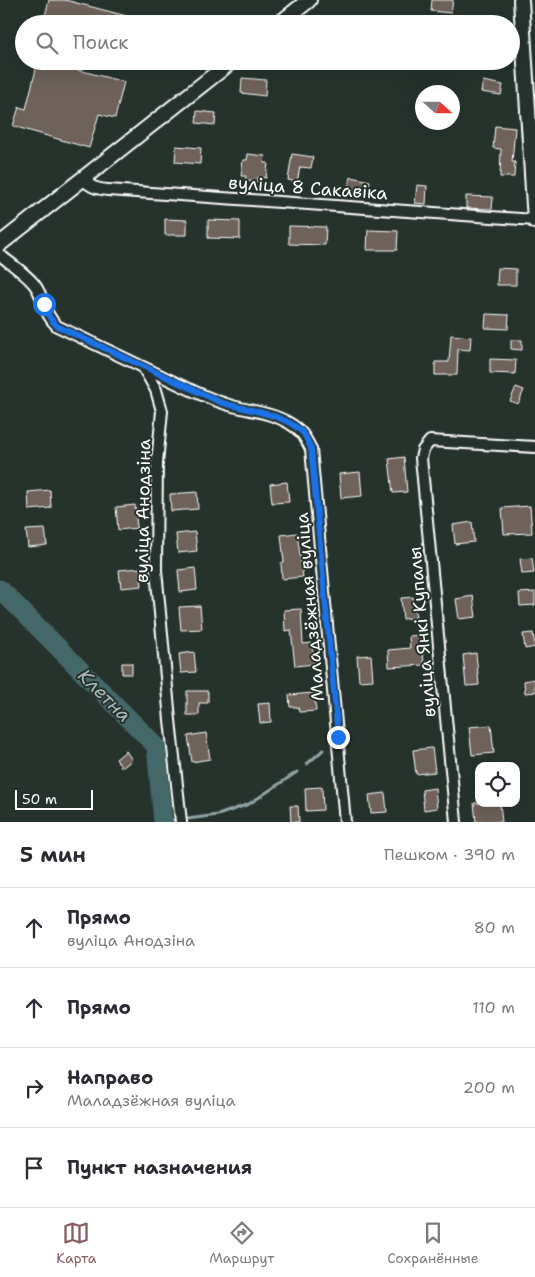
<!DOCTYPE html>
<html lang="ru">
<head>
<meta charset="utf-8">
<style>
  :root { --surface:#fff; --page:#f2f2f3; --text:#2b2b33; --muted:#7c7c81; --line:#e1e1e2; --accent:#8a5d65 }
  body { margin:0; font-family:"Shantell Sans",sans-serif; background:var(--page); color:var(--text) }
  .controls { position:absolute; right:15px; bottom:15px; display:grid; overflow:hidden; border-radius:10px; box-shadow:0 5px 20px #0002 }
  .controls button { width:45px; height:45px; display:grid; place-items:center; padding:0; border:0; border-bottom:1px solid var(--line); background:var(--surface); color:var(--text); font:25px sans-serif }
  .compass { position:absolute; left:415px; top:85px; width:45px; height:45px; border-radius:50%; background:var(--surface); box-shadow:0 5px 20px #0002; rotate:111deg }
  .scale { position:absolute; left:15px; bottom:12px; width:78px; box-sizing:border-box; padding-left:5px; border:2px solid #fff; border-top:0; font-size:14px; line-height:18px; white-space:nowrap; color:#fff; -webkit-text-stroke:4px #26332d; paint-order:stroke }
  .stop { position:absolute; width:15px; height:15px; margin:-11px; border:4px solid #1a73e8; border-radius:50%; background:#fff }
  .stop.end { background:#1a73e8; border-color:#fff; box-shadow:0 1px 5px #0008 }
  .list { margin:0; padding:0; list-style:none }
  h2 { display:flex; justify-content:space-between; align-items:center; height:65px; margin:0; padding:0 20px; font-size:21px }
  h2 small { font-size:16px; font-weight:400; color:var(--muted) }
  .list li { display:grid; grid-template-columns:32px 1fr auto; gap:15px; align-items:center; box-sizing:border-box; height:80px; padding:0 20px; border-top:1px solid var(--line) }
  .list b { display:block; font-size:19px; white-space:nowrap }
  .list p { margin:0; font-size:16px; white-space:nowrap; color:var(--muted) }
  .list em { font-size:16px; font-style:normal; color:var(--muted) }
  .icon { flex:none; width:28px; height:28px; fill:none; stroke:currentColor; stroke-width:2; stroke-linecap:round; stroke-linejoin:round }
  .map { position:relative; flex:none; width:535px; height:822px; overflow:hidden }
  .search { position:absolute; background:var(--surface); box-shadow:0 5px 20px #0002; left:15px; right:15px; top:15px; height:55px; display:flex; align-items:center; gap:12px; box-sizing:border-box; padding:0 18px; border-radius:28px; color:var(--muted); font-size:19px }
  .sheet { height:385px; background:var(--surface) }
  nav { display:flex; justify-content:space-around; align-items:center; box-sizing:border-box; height:70px; border-top:1px solid var(--line); background:var(--surface); font-size:14px; color:var(--muted) }
  nav a { display:grid; justify-items:center; gap:2px }
  nav .on { color:var(--accent) }
  .map>svg:first-child { display:block }
</style>
</head>
<body>
<div class="map">
<svg width="535" height="822" viewBox="0 0 535 822">
  <rect width="100%" height="100%" fill="#26332d"/>
  <filter id="ink" filterUnits="userSpaceOnUse"><feTurbulence type="fractalNoise" baseFrequency=".02" numOctaves="2"/><feDisplacementMap in="SourceGraphic" scale="10" xChannelSelector="R" yChannelSelector="G"/><feConvolveMatrix kernelMatrix="1 2 1 2 8 2 1 2 1" color-interpolation-filters="sRGB"/></filter>
  <g filter="url(#ink)">
    <g fill="none" stroke-linecap="round" stroke-linejoin="round">
      <path stroke="#8fa4a6" stroke-width="3" d="M 307,764 L 323,750
        M 187,819 L 218,815 L 249,804 L 297,772
        M 163,821 L 174,820"/>
      <path stroke="#45686b" stroke-width="19" d="M 0,589 L 156,746 L 163,822"/>
    </g>
    <path fill="#6e625a" stroke="#fff" d="M 49,0 L 65,0 L 146,21 L 146,24 L 43,24 Z
      M 432,0 L 453,0 L 451,13 L 431,11 Z
      M 38,61 L 44,61 L 124,82 L 115,118 L 99,114 L 89,148 L 13,126 L 19,107 L 26,109 Z
      M 242,78 L 266,80 L 265,96 L 241,93 Z
      M 483,81 L 503,85 L 501,95 L 481,92 Z
      M 197,111 L 216,113 L 215,125 L 196,123 Z
      M 495,126 L 515,128 L 512,162 L 515,162 L 514,177 L 500,177 L 501,149 L 493,148 Z
      M 176,146 L 201,148 L 200,164 L 175,162 Z
      M 248,154 L 265,156 L 264,163 L 268,163 L 266,178 L 258,177 L 257,182 L 245,181 L 246,176 L 241,176 L 243,160 L 247,160 Z
      M 292,154 L 313,157 L 311,168 L 300,167 L 297,182 L 288,180 Z
      M 351,177 L 370,181 L 368,193 L 348,188 Z
      M 417,185 L 427,186 L 426,204 L 415,203 Z
      M 466,196 L 493,197 L 492,209 L 466,208 Z
      M 165,219 L 187,220 L 187,235 L 165,235 Z
      M 208,220 L 240,221 L 240,239 L 208,238 Z
      M 289,226 L 326,227 L 325,245 L 289,244 Z
      M 368,230 L 398,231 L 397,250 L 367,250 Z
      M 498,268 L 516,269 L 516,285 L 497,285 Z
      M 486,314 L 509,315 L 508,329 L 485,328 Z
      M 451,335 L 471,337 L 470,350 L 458,349 L 457,375 L 435,375 L 435,362 L 449,362 Z
      M 511,340 L 522,340 L 522,350 L 511,349 Z
      M 490,359 L 516,360 L 515,374 L 490,373 Z
      M 516,387 L 524,390 L 518,404 L 510,401 Z
      M 404,457 L 407,492 L 393,493 L 389,459 Z
      M 360,472 L 362,496 L 341,498 L 339,474 Z
      M 287,482 L 289,502 L 272,503 L 270,484 Z
      M 50,490 L 51,508 L 29,510 L 28,492 Z
      M 197,492 L 198,509 L 171,511 L 170,494 Z
      M 135,505 L 137,528 L 118,530 L 116,507 Z
      M 530,506 L 532,533 L 504,534 L 502,508 Z
      M 472,522 L 474,542 L 455,544 L 453,525 Z
      M 45,529 L 47,545 L 28,547 L 26,530 Z
      M 195,532 L 197,551 L 178,553 L 176,534 Z
      M 297,533 L 303,577 L 282,579 L 281,563 L 284,562 L 281,535 Z
      M 532,558 L 534,573 L 522,574 L 520,559 Z
      M 140,568 L 142,586 L 121,588 L 119,570 Z
      M 195,568 L 197,590 L 180,592 L 178,570 Z
      M 535,592 L 535,605 L 520,606 L 519,593 Z
      M 473,596 L 476,617 L 459,619 L 456,599 Z
      M 413,597 L 416,618 L 403,619 L 401,598 Z
      M 200,606 L 202,629 L 181,630 L 179,607 Z
      M 301,609 L 303,644 L 312,643 L 314,664 L 295,666 L 291,630 L 285,631 L 284,610 Z
      M 533,633 L 535,647 L 525,649 L 523,634 Z
      M 422,635 L 424,665 L 389,667 L 388,650 L 410,648 L 409,636 Z
      M 194,652 L 196,672 L 181,673 L 179,654 Z
      M 476,653 L 479,685 L 466,686 L 463,655 Z
      M 371,655 L 373,680 L 359,681 L 357,656 Z
      M 122,663 L 132,663 L 132,674 L 122,674 Z
      M 535,679 L 535,692 L 525,693 L 524,681 Z
      M 187,691 L 208,691 L 208,703 L 199,703 L 199,715 L 187,715 Z
      M 314,693 L 316,711 L 299,712 L 298,707 L 290,707 L 289,695 Z
      M 270,703 L 271,722 L 260,723 L 258,704 Z
      M 491,725 L 494,753 L 472,755 L 469,727 Z
      M 206,733 L 210,759 L 192,762 L 188,736 Z
      M 432,748 L 435,772 L 416,774 L 413,750 Z
      M 126,751 L 132,760 L 122,768 L 116,759 Z
      M 322,787 L 323,810 L 306,811 L 305,788 Z
      M 435,788 L 437,808 L 424,810 L 422,790 Z
      M 385,793 L 387,812 L 371,813 L 369,795 Z
      M 474,803 L 500,803 L 502,822 L 476,822 Z
      M 290,806 L 298,806 L 299,822 L 291,822 Z"/>
    <g fill="none" stroke-linecap="round" stroke-linejoin="round">
      <defs>
        <path id="street" d="M 83,179 C 90,187 97,189 108,190 L 535,220
          M 0,255 C 11,264 25,273 34,284 C 45,298 43,313 57,326 L 143,367 L 156,390 L 162,411 L 157,463 L 156,570 L 170,720 L 181,822
          M 143,367 C 169,379 196,394 223,403 C 245,411 269,411 289,423 C 301,430 305,437 311,449 L 345,822
          M 456,822 L 421,458 L 423,450 L 430,441 L 535,447"/>
        <path id="secondary" d="M 521,0 L 535,221
          M 279,24 L 309,0
          M 0,244 L 232,61"/>
      </defs>
      <use href="#street" stroke="#fff" stroke-width="14"/>
      <use href="#secondary" stroke="#fff" stroke-width="18"/>
      <use href="#street" stroke="#26332d" stroke-width="10"/>
      <use href="#secondary" stroke="#26332d" stroke-width="14"/>
    </g>
  </g>
  <g fill="none" stroke-linecap="round" stroke-linejoin="round" filter="url(#ink)">
    <path stroke="#1a73e8" stroke-width="6" d="M 44,304 C 46,313 50,319 57,326 L 220,402 C 247,411 280,412 301,431 C 306,435 308,443 311,448 L 338,737"/>
  </g>
  <g text-anchor="middle" stroke-width="4" stroke-linejoin="round" paint-order="stroke">
    <g font-size="18" fill="#fff" stroke="#26332d">
      <text transform="translate(308 188) rotate(4)" y="6">вуліца 8 Сакавіка</text>
      <text transform="translate(143 511) rotate(-89)" y="6">вуліца Анодзіна</text>
      <text transform="translate(310 607) rotate(-95)" y="6">Маладзёжная вуліца</text>
      <text transform="translate(422 632) rotate(-95)" y="6">вуліца Янкі Купалы</text>
    </g>
    <g font-size="19" font-style="italic" fill="#abbbbc" stroke="#26332d">
      <text transform="translate(105 695) rotate(45)" y="7">Клетна</text>
    </g>
  </g>
</svg>
<div class="controls">
<button><svg class="icon" aria-label="locate" viewBox="0 0 24 24"><circle cx="12" cy="12" r="6"/><path d="M12 2v4M12 18v4M2 12h4M18 12h4"/></svg></button>
</div>
<svg class="compass" viewBox="-18 -18 36 36"><path d="M0-13l5 13h-10z" fill="#e53935"/><path d="M0 13l5-13h-10z" fill="#7c7c81"/></svg>
<div class="scale">50 m</div>
<div class="stop" style="left:44px;top:304px"></div>
<div class="stop end" style="left:338px;top:737px"></div>
<div class="search"><svg class="icon" aria-label="search" viewBox="0 0 24 24"><circle cx="10" cy="10" r="6"/><path d="M15 15l6 6"/></svg>Поиск</div>
</div>
<section class="sheet">
<h2>5 мин<small>Пешком · 390 m</small></h2>
<ul class="list">
<li><svg class="icon" aria-label="ahead" viewBox="0 0 24 24"><path d="M12 20V5M6 11l6-6 6 6"/></svg><div><b>Прямо</b><p>вуліца Анодзіна</p></div><em>80 m</em></li>
<li><svg class="icon" aria-label="ahead" viewBox="0 0 24 24"><path d="M12 20V5M6 11l6-6 6 6"/></svg><div><b>Прямо</b></div><em>110 m</em></li>
<li><svg class="icon" aria-label="right" viewBox="0 0 24 24"><path d="M7 20v-9h11M14 6l5 5-5 5"/></svg><div><b>Направо</b><p>Маладзёжная вуліца</p></div><em>200 m</em></li>
<li><svg class="icon" aria-label="arrive" viewBox="0 0 24 24"><path d="M6 21V4h12l-3 4 3 4H6"/></svg><div><b>Пункт назначения</b></div></li>
</ul>
</section>
<nav>
<a class="on"><svg class="icon" aria-label="map" viewBox="0 0 24 24"><path d="M3 6l6-2 6 2 6-2v14l-6 2-6-2-6 2zM9 4v14M15 6v14"/></svg>Карта</a>
<a><svg class="icon" aria-label="directions" viewBox="0 0 24 24"><path d="M12 3l9 9-9 9-9-9zM9 14v-3h6M13 9l2 2-2 2"/></svg>Маршрут</a>
<a><svg class="icon" aria-label="saved" viewBox="0 0 24 24"><path d="M7 4h10v16l-5-4-5 4z"/></svg>Сохранённые</a>
</nav>
</body>
</html>
